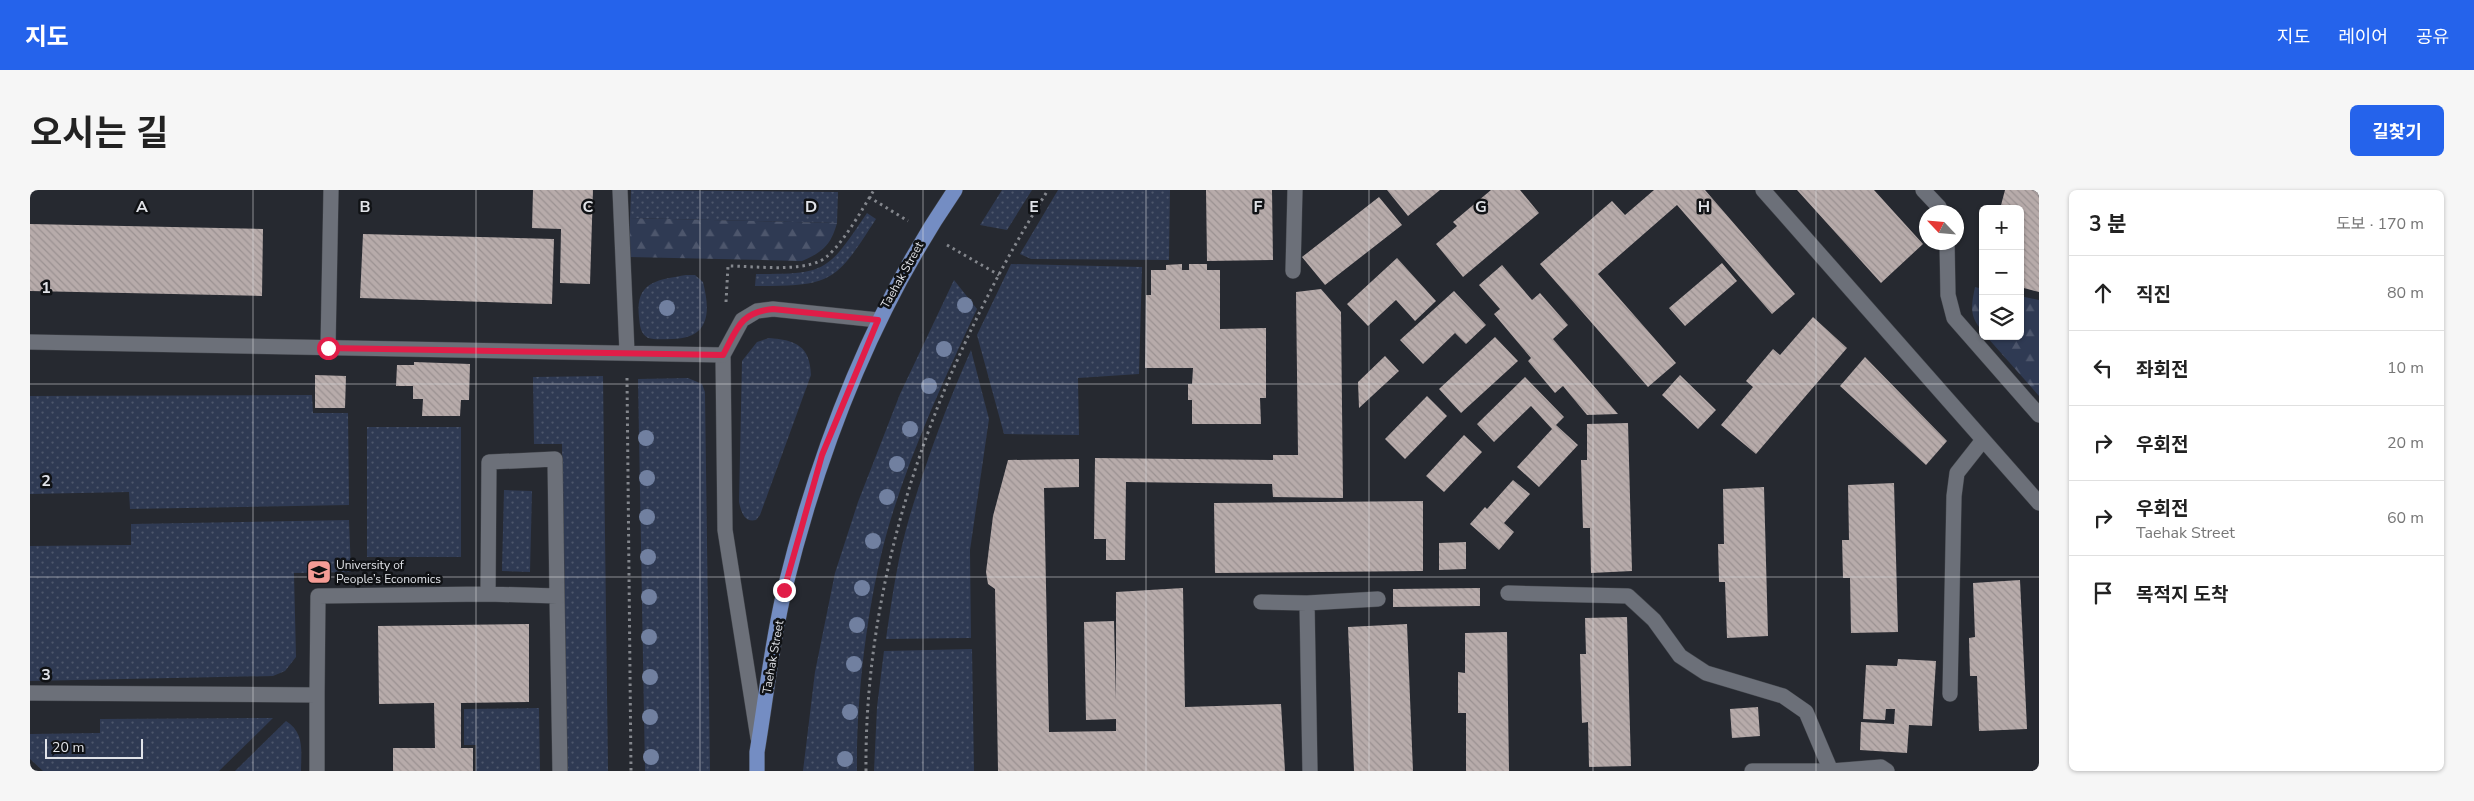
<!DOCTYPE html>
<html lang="ko">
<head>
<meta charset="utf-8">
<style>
  :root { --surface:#fff; --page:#f6f6f6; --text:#222; --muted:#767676; --line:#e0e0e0; --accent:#2563eb }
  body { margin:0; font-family:"Nunito Sans","Noto Sans KR",sans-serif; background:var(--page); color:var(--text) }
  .controls { position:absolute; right:15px; top:15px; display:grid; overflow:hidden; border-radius:8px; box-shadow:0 1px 4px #0004 }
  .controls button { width:45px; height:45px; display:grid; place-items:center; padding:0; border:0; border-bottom:1px solid var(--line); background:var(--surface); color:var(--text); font:25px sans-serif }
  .compass { position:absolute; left:1889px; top:15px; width:45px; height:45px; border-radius:50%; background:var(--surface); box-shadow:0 1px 4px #0004; rotate:296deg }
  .scale { position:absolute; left:15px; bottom:12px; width:98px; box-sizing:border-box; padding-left:5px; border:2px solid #e1e3e8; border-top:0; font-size:14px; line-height:18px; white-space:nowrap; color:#e1e3e8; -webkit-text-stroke:4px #101215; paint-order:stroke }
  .stop { position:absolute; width:15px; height:15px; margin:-11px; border:4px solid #e11d48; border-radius:50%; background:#fff }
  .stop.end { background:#e11d48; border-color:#fff; box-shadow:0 1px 5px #0008 }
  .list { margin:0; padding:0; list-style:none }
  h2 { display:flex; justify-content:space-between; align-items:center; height:65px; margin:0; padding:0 20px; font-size:21px }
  h2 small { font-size:16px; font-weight:400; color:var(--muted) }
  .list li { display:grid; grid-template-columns:32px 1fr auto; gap:15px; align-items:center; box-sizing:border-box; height:75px; padding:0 20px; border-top:1px solid var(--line) }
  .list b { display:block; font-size:19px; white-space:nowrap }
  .list p { margin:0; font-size:16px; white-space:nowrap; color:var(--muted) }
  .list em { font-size:16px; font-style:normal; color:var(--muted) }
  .icon { flex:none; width:28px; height:28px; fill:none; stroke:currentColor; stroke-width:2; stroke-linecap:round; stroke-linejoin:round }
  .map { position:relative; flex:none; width:2009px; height:581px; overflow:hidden; border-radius:8px }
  header { display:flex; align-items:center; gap:30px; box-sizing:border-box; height:70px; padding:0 25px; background:var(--accent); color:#fff }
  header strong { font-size:24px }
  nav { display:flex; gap:28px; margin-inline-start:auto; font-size:18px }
  .intro { display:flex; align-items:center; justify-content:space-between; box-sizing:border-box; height:120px; padding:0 30px }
  h1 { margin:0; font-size:35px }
  .button { padding:12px 22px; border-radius:8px; background:var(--accent); color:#fff; font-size:18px; font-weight:700 }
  main { display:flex; gap:30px; padding:0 30px }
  aside { flex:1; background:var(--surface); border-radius:8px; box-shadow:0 1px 4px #0004 }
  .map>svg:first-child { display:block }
</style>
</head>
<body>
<header>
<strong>지도</strong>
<nav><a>지도</a><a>레이어</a><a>공유</a></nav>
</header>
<div class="intro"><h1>오시는 길</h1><a class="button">길찾기</a></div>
<main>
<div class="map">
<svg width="2009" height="581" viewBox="0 0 2009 581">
  <defs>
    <pattern id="grass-dots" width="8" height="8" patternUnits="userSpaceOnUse" patternTransform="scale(1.25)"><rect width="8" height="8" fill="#2f3a53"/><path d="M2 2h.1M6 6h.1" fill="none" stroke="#4d566c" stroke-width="1.8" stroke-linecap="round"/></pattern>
    <pattern id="forest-firs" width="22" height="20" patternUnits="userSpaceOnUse" patternTransform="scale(1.25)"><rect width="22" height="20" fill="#2f3a53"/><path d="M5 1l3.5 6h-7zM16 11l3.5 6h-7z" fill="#4d566c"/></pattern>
    <pattern id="building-back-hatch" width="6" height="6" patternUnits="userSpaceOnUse" patternTransform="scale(1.25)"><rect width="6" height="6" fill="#b7abaa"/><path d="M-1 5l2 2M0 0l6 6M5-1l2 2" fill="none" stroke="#9a9191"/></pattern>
  </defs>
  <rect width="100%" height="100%" fill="#262930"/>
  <path fill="url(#grass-dots)" d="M 601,0 L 808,2 L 807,33 L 600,28 Z
    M 972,0 L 1002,0 L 977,40 L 950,35 Z
    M 1028,0 L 1140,0 L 1139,70 L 1001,69 L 990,64 Z
    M 837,23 L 846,29 C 805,93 802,96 725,96 L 726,84 C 797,84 797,82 837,23 Z
    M 981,74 L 1112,77 L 1109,184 L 1048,188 L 1049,245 L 974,244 L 947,145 Z
    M 656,85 L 665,85 L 673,92 C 681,124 679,148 642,149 C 634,149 625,150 618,148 C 610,143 610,136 609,127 C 605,91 628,90 656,85 Z
    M 924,90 L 947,119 C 916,185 885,252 863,322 C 839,397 826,502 827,581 L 773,581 L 785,482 L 805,383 L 828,312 L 870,204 Z
    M 739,148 C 766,150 780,156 781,185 L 730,325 L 726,330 C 714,333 711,321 709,312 L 712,171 L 727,152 Z
    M 941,160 L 959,229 L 940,360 L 941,448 L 856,449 C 862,408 868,365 880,325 C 897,269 917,214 941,160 Z
    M 573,186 L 578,581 L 536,581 L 532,254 L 504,254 L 503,187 Z
    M 658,188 L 672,194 L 675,202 L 680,581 L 615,581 L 608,189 Z
    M 282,205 L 283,223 L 318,223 L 319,315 L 100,319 L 99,302 L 0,304 L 0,206 Z
    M 337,237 L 431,237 L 431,367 L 337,367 Z
    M 474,300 L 502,301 L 500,382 L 472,381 Z
    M 319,330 L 321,382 L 264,383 L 266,467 L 255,481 L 243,486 L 0,491 L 0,356 L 101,355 L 101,334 Z
    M 942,459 L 944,581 L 844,581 L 847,517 L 854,461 Z
    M 509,518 L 510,581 L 446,581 L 446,555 L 434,555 L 434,519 Z
    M 243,528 L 189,581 L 13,581 L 0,569 L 0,544 L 70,543 L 70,529 Z
    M 256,531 C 275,543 271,561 271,581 L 205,581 Z"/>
  <path fill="url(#forest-firs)" d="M 600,28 L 807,33 C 801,55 793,62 772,71 L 599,67 Z
    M 1945,97 L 1953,99 L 1953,142 C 1939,126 1941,117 1945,97 Z
    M 1990,106 L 2009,110 L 2009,206 L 1956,146 L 1990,146 Z"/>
  <path fill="url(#building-back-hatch)" d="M 503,0 L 563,0 L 560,94 L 530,93 L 531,39 L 502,38 Z
    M 1176,0 L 1242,0 L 1243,70 L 1177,71 Z
    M 1357,0 L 1410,0 L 1378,26 Z
    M 1461,0 L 1490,0 L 1509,23 L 1433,87 L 1406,54 L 1427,36 L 1423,32 Z
    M 1624,0 L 1675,0 L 1765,104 L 1742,124 L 1647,15 L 1568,84 L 1646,173 L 1618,197 L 1510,74 L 1582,11 L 1595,25 Z
    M 1767,0 L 1844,0 L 1893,54 L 1851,93 Z
    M 1975,0 L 2009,0 L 2009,102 L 1990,97 L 1990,19 L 1970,19 Z
    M 1349,7 L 1372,35 L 1295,95 L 1272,67 Z
    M 0,34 L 233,39 L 232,106 L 0,101 Z
    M 333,44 L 524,49 L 522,114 L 330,108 Z
    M 1367,68 L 1406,111 L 1385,131 L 1366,110 L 1338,136 L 1317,114 Z
    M 1692,73 L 1707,91 L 1655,136 L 1639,118 Z
    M 1152,74 L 1152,80 L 1159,80 L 1159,74 L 1177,74 L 1177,80 L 1190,80 L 1190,139 L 1236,138 L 1236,208 L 1230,208 L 1231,234 L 1162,234 L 1162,210 L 1158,210 L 1158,194 L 1162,194 L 1163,178 L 1115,178 L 1116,105 L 1121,105 L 1121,80 L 1136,80 L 1136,75 Z
    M 1472,75 L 1502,110 L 1510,103 L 1538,135 L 1523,149 L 1588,224 L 1557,225 L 1533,196 L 1525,203 L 1498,171 L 1501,168 L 1464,124 L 1470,119 L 1449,95 Z
    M 1291,99 L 1311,122 L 1313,308 L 1243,307 L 1242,294 L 1096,292 L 1095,370 L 1076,370 L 1076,349 L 1064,349 L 1065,268 L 1243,270 L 1243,265 L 1268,265 L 1266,102 Z
    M 1424,101 L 1456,135 L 1436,154 L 1425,143 L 1393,174 L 1370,150 Z
    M 1783,127 L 1817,158 L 1726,264 L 1691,235 L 1723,197 L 1716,191 L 1743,159 L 1750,165 Z
    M 1465,147 L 1488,171 L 1431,223 L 1409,199 Z
    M 1355,166 L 1369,181 L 1329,218 L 1328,192 Z
    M 1835,167 L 1917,251 L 1896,275 L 1810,196 Z
    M 384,172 L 440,174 L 439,210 L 431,210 L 430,226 L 392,226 L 393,209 L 383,209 L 383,196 L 366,196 L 367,175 L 384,175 Z
    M 285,185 L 316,186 L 315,218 L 285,218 Z
    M 1650,185 L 1686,220 L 1668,239 L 1632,205 Z
    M 1495,187 L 1534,227 L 1526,235 L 1548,255 L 1509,297 L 1487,277 L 1522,239 L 1501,216 L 1464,252 L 1447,234 Z
    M 1397,206 L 1417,226 L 1375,269 L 1355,249 Z
    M 1598,233 L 1602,381 L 1561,383 L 1560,338 L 1553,338 L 1551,270 L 1557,270 L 1557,234 Z
    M 1434,245 L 1452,262 L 1414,302 L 1396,286 Z
    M 1049,269 L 1049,297 L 1014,298 L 1019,542 L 1086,541 L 1086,529 L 1056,530 L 1054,432 L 1084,431 L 1086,510 L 1086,402 L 1153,398 L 1155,517 L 1251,514 L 1255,581 L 968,581 L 965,399 L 958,394 L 956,382 L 963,326 L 978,270 Z
    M 1483,290 L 1500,304 L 1474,333 L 1484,342 L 1469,360 L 1440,334 L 1455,317 L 1457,319 Z
    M 1864,293 L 1868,442 L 1821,443 L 1820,388 L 1813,388 L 1812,350 L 1819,350 L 1818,295 Z
    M 1734,297 L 1738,446 L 1697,448 L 1695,392 L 1689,392 L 1688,354 L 1694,354 L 1693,299 Z
    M 1393,311 L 1393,381 L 1185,383 L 1184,313 Z
    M 1436,352 L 1436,379 L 1409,380 L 1409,353 Z
    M 1990,390 L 1997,539 L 1949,541 L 1947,486 L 1940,486 L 1939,448 L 1945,447 L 1943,393 Z
    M 1450,398 L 1450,416 L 1363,417 L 1363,399 Z
    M 1597,427 L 1601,576 L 1559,577 L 1558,532 L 1552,533 L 1550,464 L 1556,464 L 1555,428 Z
    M 499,434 L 499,512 L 431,513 L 431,558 L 443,558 L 443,581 L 363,581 L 363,558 L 405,558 L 404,513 L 349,514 L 348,436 Z
    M 1377,434 L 1383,581 L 1324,581 L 1318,437 Z
    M 1477,442 L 1479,581 L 1436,581 L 1436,523 L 1428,523 L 1428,482 L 1435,483 L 1435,443 Z
    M 1868,469 L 1906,471 L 1902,536 L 1879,535 L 1877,563 L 1830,560 L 1831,532 L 1864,534 L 1865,519 L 1856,519 L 1855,530 L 1833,529 L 1836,475 L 1867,476 Z
    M 1728,517 L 1730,546 L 1702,548 L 1700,519 Z"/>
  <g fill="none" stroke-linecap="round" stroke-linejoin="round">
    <defs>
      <path id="lane" d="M 1893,0 L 1909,17 L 1911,22
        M 1917,52 L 1918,105 L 1924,128 L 2009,225
        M 298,158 L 301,0
        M 458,404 L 459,272 L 525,269 L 527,406
        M 0,503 L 287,505 L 288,406 L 458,404 L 527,406 L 530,581
        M 728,548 L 695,340 L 693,165 L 712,130 L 727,121 L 743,119 L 848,130
        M 287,581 L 287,505"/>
      <path id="street" d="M 590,0 L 597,162
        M 1733,0 L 2009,313
        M 1263,81 L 1265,0
        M 0,152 L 693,165
        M 1478,403 L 1598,406 L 1624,430 L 1650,466 L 1676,483 L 1753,506 L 1776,522 L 1801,581
        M 1231,412 L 1277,413 L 1348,409
        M 1277,413 L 1280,581
        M 1920,504 L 1924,306 L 1927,283 L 1953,250
        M 1722,581 L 1801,581 L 1851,577 L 1857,581"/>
      <path id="primary" d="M 727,581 L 727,562 C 736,509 742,450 755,398 C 790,256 842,121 925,0"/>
    </defs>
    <use href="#lane" stroke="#41444a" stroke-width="16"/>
    <use href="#street" stroke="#41444a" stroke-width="16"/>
    <use href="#primary" stroke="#41444a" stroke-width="16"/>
    <path stroke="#84878d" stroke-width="3" stroke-dasharray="2.5 4" stroke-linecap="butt" d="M 839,7 L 878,31
      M 917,55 L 969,85
      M 696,112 L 698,76 C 724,76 766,82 790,71 C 808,63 833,18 844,0
      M 597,188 L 601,581
      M 836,581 C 834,375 910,172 1018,0"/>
    <use href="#lane" stroke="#6c7079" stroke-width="15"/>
    <use href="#street" stroke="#6c7079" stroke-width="15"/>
    <use href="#primary" stroke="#748dc3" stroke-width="15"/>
  </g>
  <g fill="#7180a0">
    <circle cx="935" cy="115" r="8"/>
    <circle cx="637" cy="118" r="8"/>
    <circle cx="914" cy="159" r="8"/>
    <circle cx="899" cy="196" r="8"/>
    <circle cx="880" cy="239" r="8"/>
    <circle cx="616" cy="248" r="8"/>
    <circle cx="867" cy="274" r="8"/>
    <circle cx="617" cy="288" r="8"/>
    <circle cx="857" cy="307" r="8"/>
    <circle cx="617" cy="327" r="8"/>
    <circle cx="843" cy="351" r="8"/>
    <circle cx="618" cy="367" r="8"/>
    <circle cx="832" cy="398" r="8"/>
    <circle cx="619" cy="407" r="8"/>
    <circle cx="827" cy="435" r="8"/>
    <circle cx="619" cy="447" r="8"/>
    <circle cx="824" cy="474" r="8"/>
    <circle cx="620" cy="487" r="8"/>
    <circle cx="820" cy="522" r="8"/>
    <circle cx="620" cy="527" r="8"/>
    <circle cx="621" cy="567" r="8"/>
    <circle cx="815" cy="569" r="8"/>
  </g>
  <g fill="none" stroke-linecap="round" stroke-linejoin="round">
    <path stroke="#e11d48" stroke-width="6" d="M 298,158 L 693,165 C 707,139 710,122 743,119 L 848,130 L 792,265 L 754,400"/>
  </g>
  <path fill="none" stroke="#e1e3e8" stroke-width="1" stroke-opacity="0.55" d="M 223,0 L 223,581M 446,0 L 446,581M 670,0 L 670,581M 893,0 L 893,581M 1116,0 L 1116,581M 1339,0 L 1339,581M 1563,0 L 1563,581M 1786,0 L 1786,581M 0,194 L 2009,194M 0,387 L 2009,387"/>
  <defs>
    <symbol id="university-square" viewBox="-11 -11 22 22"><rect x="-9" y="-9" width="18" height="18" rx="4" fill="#f59c95" stroke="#101215"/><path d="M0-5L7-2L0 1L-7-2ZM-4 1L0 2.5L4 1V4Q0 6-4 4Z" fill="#111"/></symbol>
  </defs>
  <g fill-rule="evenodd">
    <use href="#university-square" x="275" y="368" width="28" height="28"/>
  </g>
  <g text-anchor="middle" stroke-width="5" stroke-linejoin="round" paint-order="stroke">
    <g font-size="12" fill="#e1e3e8" stroke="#101215">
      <text transform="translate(872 85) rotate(-61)" y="4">Taehak Street</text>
      <text transform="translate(743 467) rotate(-80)" y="4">Taehak Street</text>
    </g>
    <g font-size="12" fill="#e1e3e8" stroke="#101215" text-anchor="start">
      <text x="306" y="379">University of<tspan x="306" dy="14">People’s Economics</tspan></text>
    </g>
  </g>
  <g font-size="16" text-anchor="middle" font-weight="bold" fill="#e1e3e8" stroke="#101215" stroke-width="5" stroke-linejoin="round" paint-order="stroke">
    <text x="112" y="22">A</text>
    <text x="335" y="22">B</text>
    <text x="558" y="22">C</text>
    <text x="781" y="22">D</text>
    <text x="1004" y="22">E</text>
    <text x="1228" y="22">F</text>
    <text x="1451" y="22">G</text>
    <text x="1674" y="22">H</text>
    <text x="16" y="103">1</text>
    <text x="16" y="296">2</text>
    <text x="16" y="490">3</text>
  </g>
</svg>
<div class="controls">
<button>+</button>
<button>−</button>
<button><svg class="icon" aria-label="layers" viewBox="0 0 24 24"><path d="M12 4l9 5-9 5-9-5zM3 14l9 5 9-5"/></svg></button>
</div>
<svg class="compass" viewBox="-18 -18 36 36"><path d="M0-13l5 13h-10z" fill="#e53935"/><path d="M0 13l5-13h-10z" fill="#767676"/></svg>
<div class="scale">20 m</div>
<div class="stop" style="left:298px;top:158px"></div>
<div class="stop end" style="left:754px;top:400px"></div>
</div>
<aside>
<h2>3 분<small>도보 · 170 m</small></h2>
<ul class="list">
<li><svg class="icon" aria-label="ahead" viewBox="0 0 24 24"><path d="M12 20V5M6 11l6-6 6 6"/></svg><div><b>직진</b></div><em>80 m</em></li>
<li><svg class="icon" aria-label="left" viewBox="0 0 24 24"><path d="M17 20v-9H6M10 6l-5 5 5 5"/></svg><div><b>좌회전</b></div><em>10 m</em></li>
<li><svg class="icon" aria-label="right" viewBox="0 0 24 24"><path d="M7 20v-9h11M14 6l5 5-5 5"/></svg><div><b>우회전</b></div><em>20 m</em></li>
<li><svg class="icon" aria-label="right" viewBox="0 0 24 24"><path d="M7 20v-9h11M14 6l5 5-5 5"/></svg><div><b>우회전</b><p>Taehak Street</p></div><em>60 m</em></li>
<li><svg class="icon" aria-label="arrive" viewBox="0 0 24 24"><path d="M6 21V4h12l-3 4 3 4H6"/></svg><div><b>목적지 도착</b></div></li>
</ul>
</aside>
</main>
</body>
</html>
